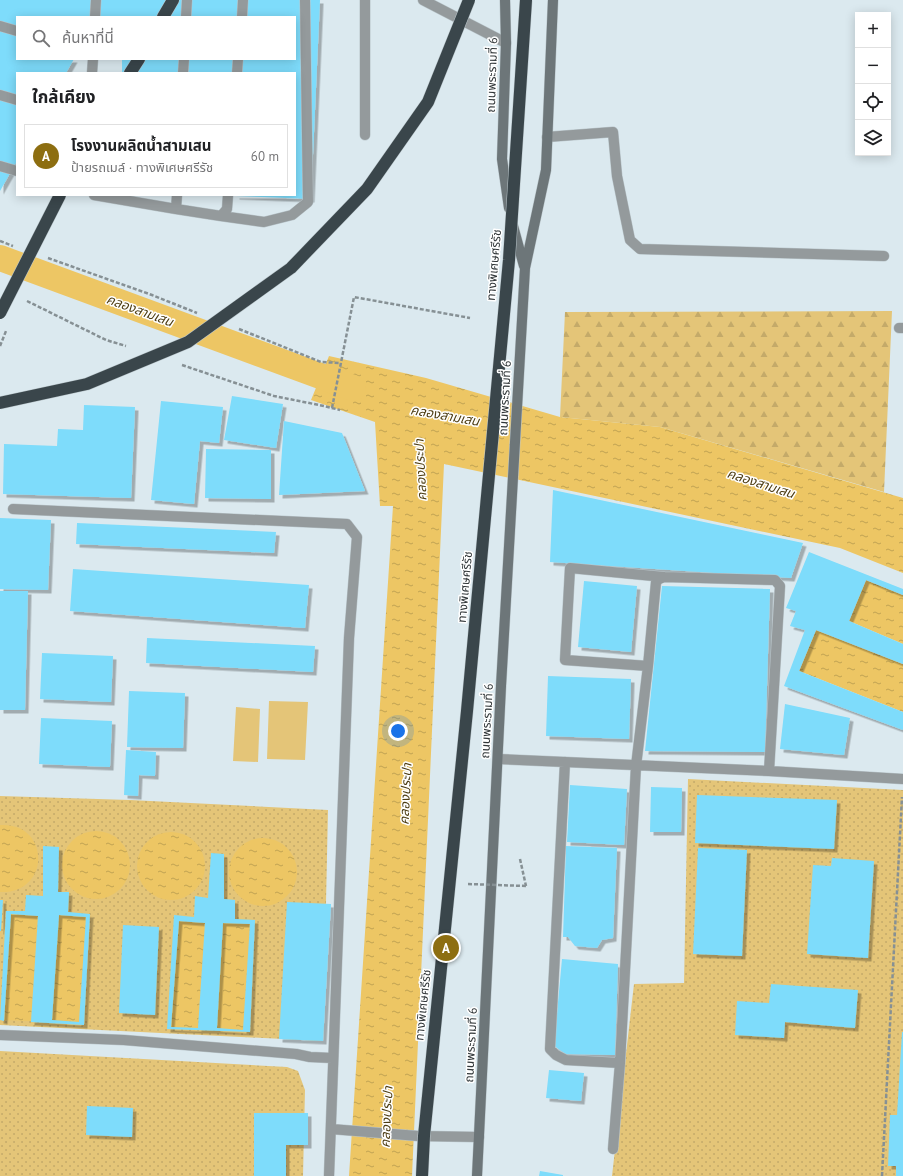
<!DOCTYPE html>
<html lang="th">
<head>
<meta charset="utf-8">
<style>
  :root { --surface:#fff; --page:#f2f2f2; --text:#202124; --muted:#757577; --line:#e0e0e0; --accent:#8d6e11 }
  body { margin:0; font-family:"PT Sans","Noto Sans Thai",sans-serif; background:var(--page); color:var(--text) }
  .controls { position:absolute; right:12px; top:12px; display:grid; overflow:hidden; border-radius:0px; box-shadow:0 2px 10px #0003 }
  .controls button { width:36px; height:36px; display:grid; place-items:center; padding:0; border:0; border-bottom:1px solid var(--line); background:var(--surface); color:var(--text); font:20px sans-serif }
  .you { position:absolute; left:398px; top:731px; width:14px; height:14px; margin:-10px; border:3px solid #fff; border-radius:50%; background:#1a73e8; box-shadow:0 0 0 6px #1a73e833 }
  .badge { display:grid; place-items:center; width:26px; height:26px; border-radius:50%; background:var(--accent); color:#fff; font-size:13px; font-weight:700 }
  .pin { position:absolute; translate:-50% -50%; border:2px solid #fff; box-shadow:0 1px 4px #0006 }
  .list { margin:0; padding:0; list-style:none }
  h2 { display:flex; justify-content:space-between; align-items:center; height:52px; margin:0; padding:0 16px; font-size:17px }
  h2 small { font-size:13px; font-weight:400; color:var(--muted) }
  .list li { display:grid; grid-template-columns:26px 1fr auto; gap:12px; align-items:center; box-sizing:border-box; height:64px; margin:0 8px 8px; padding:0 8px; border:1px solid var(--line); border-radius:0px }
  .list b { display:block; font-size:15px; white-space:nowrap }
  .list p { margin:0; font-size:13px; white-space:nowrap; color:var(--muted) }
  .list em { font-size:13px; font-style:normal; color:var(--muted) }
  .icon { flex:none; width:22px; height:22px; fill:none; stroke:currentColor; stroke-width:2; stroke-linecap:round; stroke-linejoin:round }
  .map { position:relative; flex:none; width:903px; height:1176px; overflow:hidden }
  .search { position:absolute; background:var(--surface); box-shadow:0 2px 10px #0003; left:16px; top:16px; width:280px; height:44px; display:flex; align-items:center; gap:10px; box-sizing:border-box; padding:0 14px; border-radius:0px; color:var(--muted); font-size:15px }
  .panel { position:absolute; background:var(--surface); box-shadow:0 2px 10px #0003; left:16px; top:72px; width:280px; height:124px; border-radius:0px }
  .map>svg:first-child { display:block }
</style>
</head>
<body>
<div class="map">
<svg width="903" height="1176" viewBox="0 0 903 1176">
  <defs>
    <pattern id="grass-dots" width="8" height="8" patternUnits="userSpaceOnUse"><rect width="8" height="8" fill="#e4c578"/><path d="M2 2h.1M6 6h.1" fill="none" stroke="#c4aa69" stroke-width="1.8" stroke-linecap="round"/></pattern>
    <pattern id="forest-firs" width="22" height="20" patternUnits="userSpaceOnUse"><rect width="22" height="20" fill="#e4c578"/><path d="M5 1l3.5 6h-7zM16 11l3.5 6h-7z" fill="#c4aa69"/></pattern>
    <pattern id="water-ripples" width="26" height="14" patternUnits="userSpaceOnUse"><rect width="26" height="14" fill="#edc664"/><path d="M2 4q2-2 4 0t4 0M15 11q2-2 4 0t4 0" fill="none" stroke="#c0a253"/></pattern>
    <filter id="shadow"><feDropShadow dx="3.5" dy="3.5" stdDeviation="0" flood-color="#0004"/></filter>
  </defs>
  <rect width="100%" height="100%" fill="#dbe9ef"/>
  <path fill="url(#grass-dots)" d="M 688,779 L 903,790 L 903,1176 L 612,1176 L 634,984 L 684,983 Z
    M 0,796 L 130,800 L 328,810 L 323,1041 L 0,1025 Z
    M 0,1051 L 287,1067 L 298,1071 L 305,1090 L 303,1176 L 0,1176 Z"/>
  <path fill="url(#forest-firs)" d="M 892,311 L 884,492 L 660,427 L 560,417 L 565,312 Z"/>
  <path fill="#e4c578" d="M 269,701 L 308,702 L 305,760 L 267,759 Z
    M 236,707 L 260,709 L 258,762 L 233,761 Z"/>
  <path fill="url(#water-ripples)" d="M 329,356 L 426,378 L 560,417 L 660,427 L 903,498 L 903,573 L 840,548 L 444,464 L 412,1176 L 349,1176 L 393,506 L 380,506 L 375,422 L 311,400 Z
    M 866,580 L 903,595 L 903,644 L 849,621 Z
    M 816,630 L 903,664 L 903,712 L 799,671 Z
    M 0,825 C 51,822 51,894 0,892 Z
    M62 865a34 34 0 1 1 68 0a34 34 0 1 1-68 0Z
    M137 866a34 34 0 1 1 68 0a34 34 0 1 1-68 0Z
    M229 872a34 34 0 1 1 68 0a34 34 0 1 1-68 0Z
    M 11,914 L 38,916 L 31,1021 L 4,1020 Z
    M 59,915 L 86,917 L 79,1022 L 52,1020 Z
    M 179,921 L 205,923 L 198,1028 L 171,1027 Z
    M 223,923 L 250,924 L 243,1030 L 217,1028 Z"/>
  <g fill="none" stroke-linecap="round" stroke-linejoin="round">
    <path stroke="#edc664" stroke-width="26" d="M 0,258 L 353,388"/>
  </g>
  <path fill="#7edcfb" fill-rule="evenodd" filter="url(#shadow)" d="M 0,0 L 320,0 L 311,199 L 236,196 L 236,195 L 295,195 L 295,73 L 122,73 L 122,59 L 295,59 L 295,17 L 17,17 L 17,59 L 74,59 L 66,73 L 17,73 L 17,161 L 0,191 Z
    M 232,396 L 283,404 L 276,448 L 224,440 Z
    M 161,401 L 223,407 L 219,443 L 200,441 L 194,504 L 151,500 Z
    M 84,405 L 135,407 L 131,498 L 3,494 L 4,444 L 57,446 L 58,429 L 83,430 Z
    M 284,421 L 342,433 L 365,491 L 279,495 Z
    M 206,449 L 271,450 L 271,499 L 205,498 Z
    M 553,490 L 803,543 L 791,578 L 550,562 Z
    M 0,518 L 51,520 L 48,590 L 0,589 Z
    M 77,523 L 276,532 L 274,553 L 76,544 Z
    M 809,552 L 903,589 L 903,595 L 866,580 L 849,621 L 903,644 L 903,664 L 816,630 L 799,671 L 903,712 L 903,730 L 784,686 L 805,630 L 790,626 L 796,611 L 786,608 Z
    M 73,569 L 309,585 L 305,628 L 70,611 Z
    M 584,581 L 637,586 L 631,652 L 578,647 Z
    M 662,586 L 770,589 L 765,752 L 645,751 Z
    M 0,591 L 28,591 L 25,710 L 0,710 Z
    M 147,638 L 315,646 L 313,672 L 146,663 Z
    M 42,653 L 113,656 L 111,702 L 40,699 Z
    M 548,676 L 631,679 L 629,739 L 546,736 Z
    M 129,691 L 185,693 L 183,748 L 127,747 Z
    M 785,704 L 850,718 L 844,755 L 780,749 Z
    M 41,718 L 112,721 L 110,767 L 39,764 Z
    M 126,750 L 156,752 L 155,776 L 139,775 L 138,796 L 124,795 Z
    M 570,785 L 627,789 L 624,845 L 567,842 Z
    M 651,787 L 682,788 L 681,832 L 650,832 Z
    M 697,795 L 837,800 L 834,849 L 695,843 Z
    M 43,846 L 59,847 L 58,892 L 69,892 L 68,912 L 90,914 L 84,1025 L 31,1022 L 38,916 L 11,914 L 4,1021 L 0,1020 L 6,911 L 25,911 L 26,895 L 43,896 ZM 59,915 L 86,917 L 79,1022 L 52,1020 Z
    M 566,846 L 617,848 L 613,938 L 602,940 L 597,948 L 575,946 L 568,937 L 563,937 Z
    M 698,848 L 747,850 L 742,956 L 693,954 Z
    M 211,853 L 224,854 L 224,899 L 235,900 L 235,919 L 255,920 L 250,1032 L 167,1029 L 174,915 L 194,917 L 195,896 L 208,898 ZM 179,921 L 205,923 L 198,1028 L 171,1027 ZM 223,923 L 250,924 L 243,1030 L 217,1028 Z
    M 832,858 L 874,861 L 868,958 L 807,954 L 813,865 L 831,866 Z
    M 0,900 L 3,900 L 1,931 L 0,931 Z
    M 287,902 L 331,904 L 323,1041 L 279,1039 Z
    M 123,925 L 159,927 L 155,1015 L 119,1013 Z
    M 562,959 L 618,964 L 615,1055 L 566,1054 L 554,1046 Z
    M 771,984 L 858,990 L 855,1028 L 785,1022 L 784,1038 L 735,1035 L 737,1001 L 769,1003 Z
    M 902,1032 L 903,1032 L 903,1176 L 896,1176 L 896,1166 L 888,1166 L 890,1115 L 897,1115 Z
    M 549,1070 L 584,1073 L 581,1101 L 546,1098 Z
    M 87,1106 L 133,1108 L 132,1137 L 86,1135 Z
    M 254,1113 L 308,1113 L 308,1145 L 286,1145 L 286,1176 L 254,1176 Z
    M 540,1171 L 563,1175 L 563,1176 L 539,1176 Z"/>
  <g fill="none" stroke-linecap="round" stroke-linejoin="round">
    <defs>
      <path id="lane" d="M 423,0 L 506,43
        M 95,17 L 96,0
        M 186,17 L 187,0
        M 242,17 L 243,0
        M 0,26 L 17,31
        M 92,73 L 93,59
        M 183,73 L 184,59
        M 237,73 L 238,59
        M 0,95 L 17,100
        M 365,135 L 365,0
        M 547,137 L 613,132 L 617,176 L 630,240 L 640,249 L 884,256
        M 0,166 L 17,171
        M 94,195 L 176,209
        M 177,195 L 176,209 L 221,216 L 227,209 L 228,195
        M 221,216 L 264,222 L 292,215 L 308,202 L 305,0
        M 899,328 L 903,328
        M 13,509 L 347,524 L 357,537 L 349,638 L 329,1176
        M 648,666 L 565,660 L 570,568 L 664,577
        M 498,759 L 769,771 L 903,779
        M 565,762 L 550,1049 L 556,1055 L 566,1060 L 620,1063
        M 1,1035 L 124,1040 L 296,1054 L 310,1057 L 332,1058
        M 331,1129 L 418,1136 L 479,1137
        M 613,1149 L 620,1063 L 636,766 L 648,666 L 656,582 L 659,579 L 664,577 L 775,580 L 780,586 L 769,771"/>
      <path id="secondary" d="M 505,0 L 506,43 L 502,159 L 509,208
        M 513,226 L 524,266
        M 477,1176 L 501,686 L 525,268 L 546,170 L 553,0"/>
      <path id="highway" d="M 163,17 L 173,0
        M 130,73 L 139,59"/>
    </defs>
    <use href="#lane" stroke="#b9c5ca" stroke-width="11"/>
    <use href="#secondary" stroke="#b9c5ca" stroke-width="11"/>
    <use href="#highway" stroke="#b9c5ca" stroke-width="13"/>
    <path stroke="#869094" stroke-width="2.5" stroke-dasharray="4 2" stroke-linecap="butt" d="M 0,241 L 13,246
      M 48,258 L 152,295 L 197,313
      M 27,301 L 106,340 L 126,346
      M 239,329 L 321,362 L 340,363
      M 0,346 L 6,331
      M 182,365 L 274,396 L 324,406 L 340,410
      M 332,408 L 354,297 L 470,318
      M 520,859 L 526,886
      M 882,1176 L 902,797"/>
    <use href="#lane" stroke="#949a9c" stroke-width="10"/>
    <use href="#secondary" stroke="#6d7679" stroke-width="10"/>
    <use href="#highway" stroke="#3a464b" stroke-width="12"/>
    <defs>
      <path id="highway-bridge" d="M 0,313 L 60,195
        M 0,403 L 87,384 L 188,342 L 291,268 L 367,189 L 428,102 L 469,0
        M 422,1176 L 424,1136 L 467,711 L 509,260 L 526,0"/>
    </defs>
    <use href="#highway-bridge" stroke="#b9c5ca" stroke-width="13" stroke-linecap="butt"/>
    <path stroke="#869094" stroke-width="2.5" stroke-dasharray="4 2" stroke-linecap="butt" d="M 468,884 L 526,886"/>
    <use href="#highway-bridge" stroke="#3a464b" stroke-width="12"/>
  </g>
  <g text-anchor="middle" stroke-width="3" stroke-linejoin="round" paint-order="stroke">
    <g font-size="12" fill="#303638" stroke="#fff">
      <text transform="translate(492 75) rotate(-88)" y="4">ถนนพระรามที่ 6</text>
      <text transform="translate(494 265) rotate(-85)" y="4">ทางพิเศษศรีรัช</text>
      <text transform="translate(505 398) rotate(-87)" y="4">ถนนพระรามที่ 6</text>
      <text transform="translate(465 587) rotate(-85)" y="4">ทางพิเศษศรีรัช</text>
      <text transform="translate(487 721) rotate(-87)" y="4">ถนนพระรามที่ 6</text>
      <text transform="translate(423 1005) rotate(-84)" y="4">ทางพิเศษศรีรัช</text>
      <text transform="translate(471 1045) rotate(-87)" y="4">ถนนพระรามที่ 6</text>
    </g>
    <g font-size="13" font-style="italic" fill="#4d3d13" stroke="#fff">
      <text transform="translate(140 310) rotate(20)" y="5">คลองสามเสน</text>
      <text transform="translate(445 415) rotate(10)" y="5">คลองสามเสน</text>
      <text transform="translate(420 470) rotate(-93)" y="5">คลองประปา</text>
      <text transform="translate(761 483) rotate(18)" y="5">คลองสามเสน</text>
      <text transform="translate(405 794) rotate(-87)" y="5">คลองประปา</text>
      <text transform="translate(386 1117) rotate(-87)" y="5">คลองประปา</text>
    </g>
  </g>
</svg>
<div class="controls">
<button>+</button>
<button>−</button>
<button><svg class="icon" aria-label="locate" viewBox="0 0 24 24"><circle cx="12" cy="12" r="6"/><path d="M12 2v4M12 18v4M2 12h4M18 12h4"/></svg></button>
<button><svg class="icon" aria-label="layers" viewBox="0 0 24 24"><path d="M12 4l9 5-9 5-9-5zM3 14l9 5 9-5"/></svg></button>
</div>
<div class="you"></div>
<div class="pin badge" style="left:446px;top:948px">A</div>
<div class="search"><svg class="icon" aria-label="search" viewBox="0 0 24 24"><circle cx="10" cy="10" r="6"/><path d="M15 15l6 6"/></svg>ค้นหาที่นี่</div>
<section class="panel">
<h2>ใกล้เคียง<small></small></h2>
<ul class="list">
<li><span class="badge">A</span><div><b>โรงงานผลิตน้ำสามเสน</b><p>ป้ายรถเมล์ · ทางพิเศษศรีรัช</p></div><em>60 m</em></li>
</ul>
</section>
</div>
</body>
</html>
